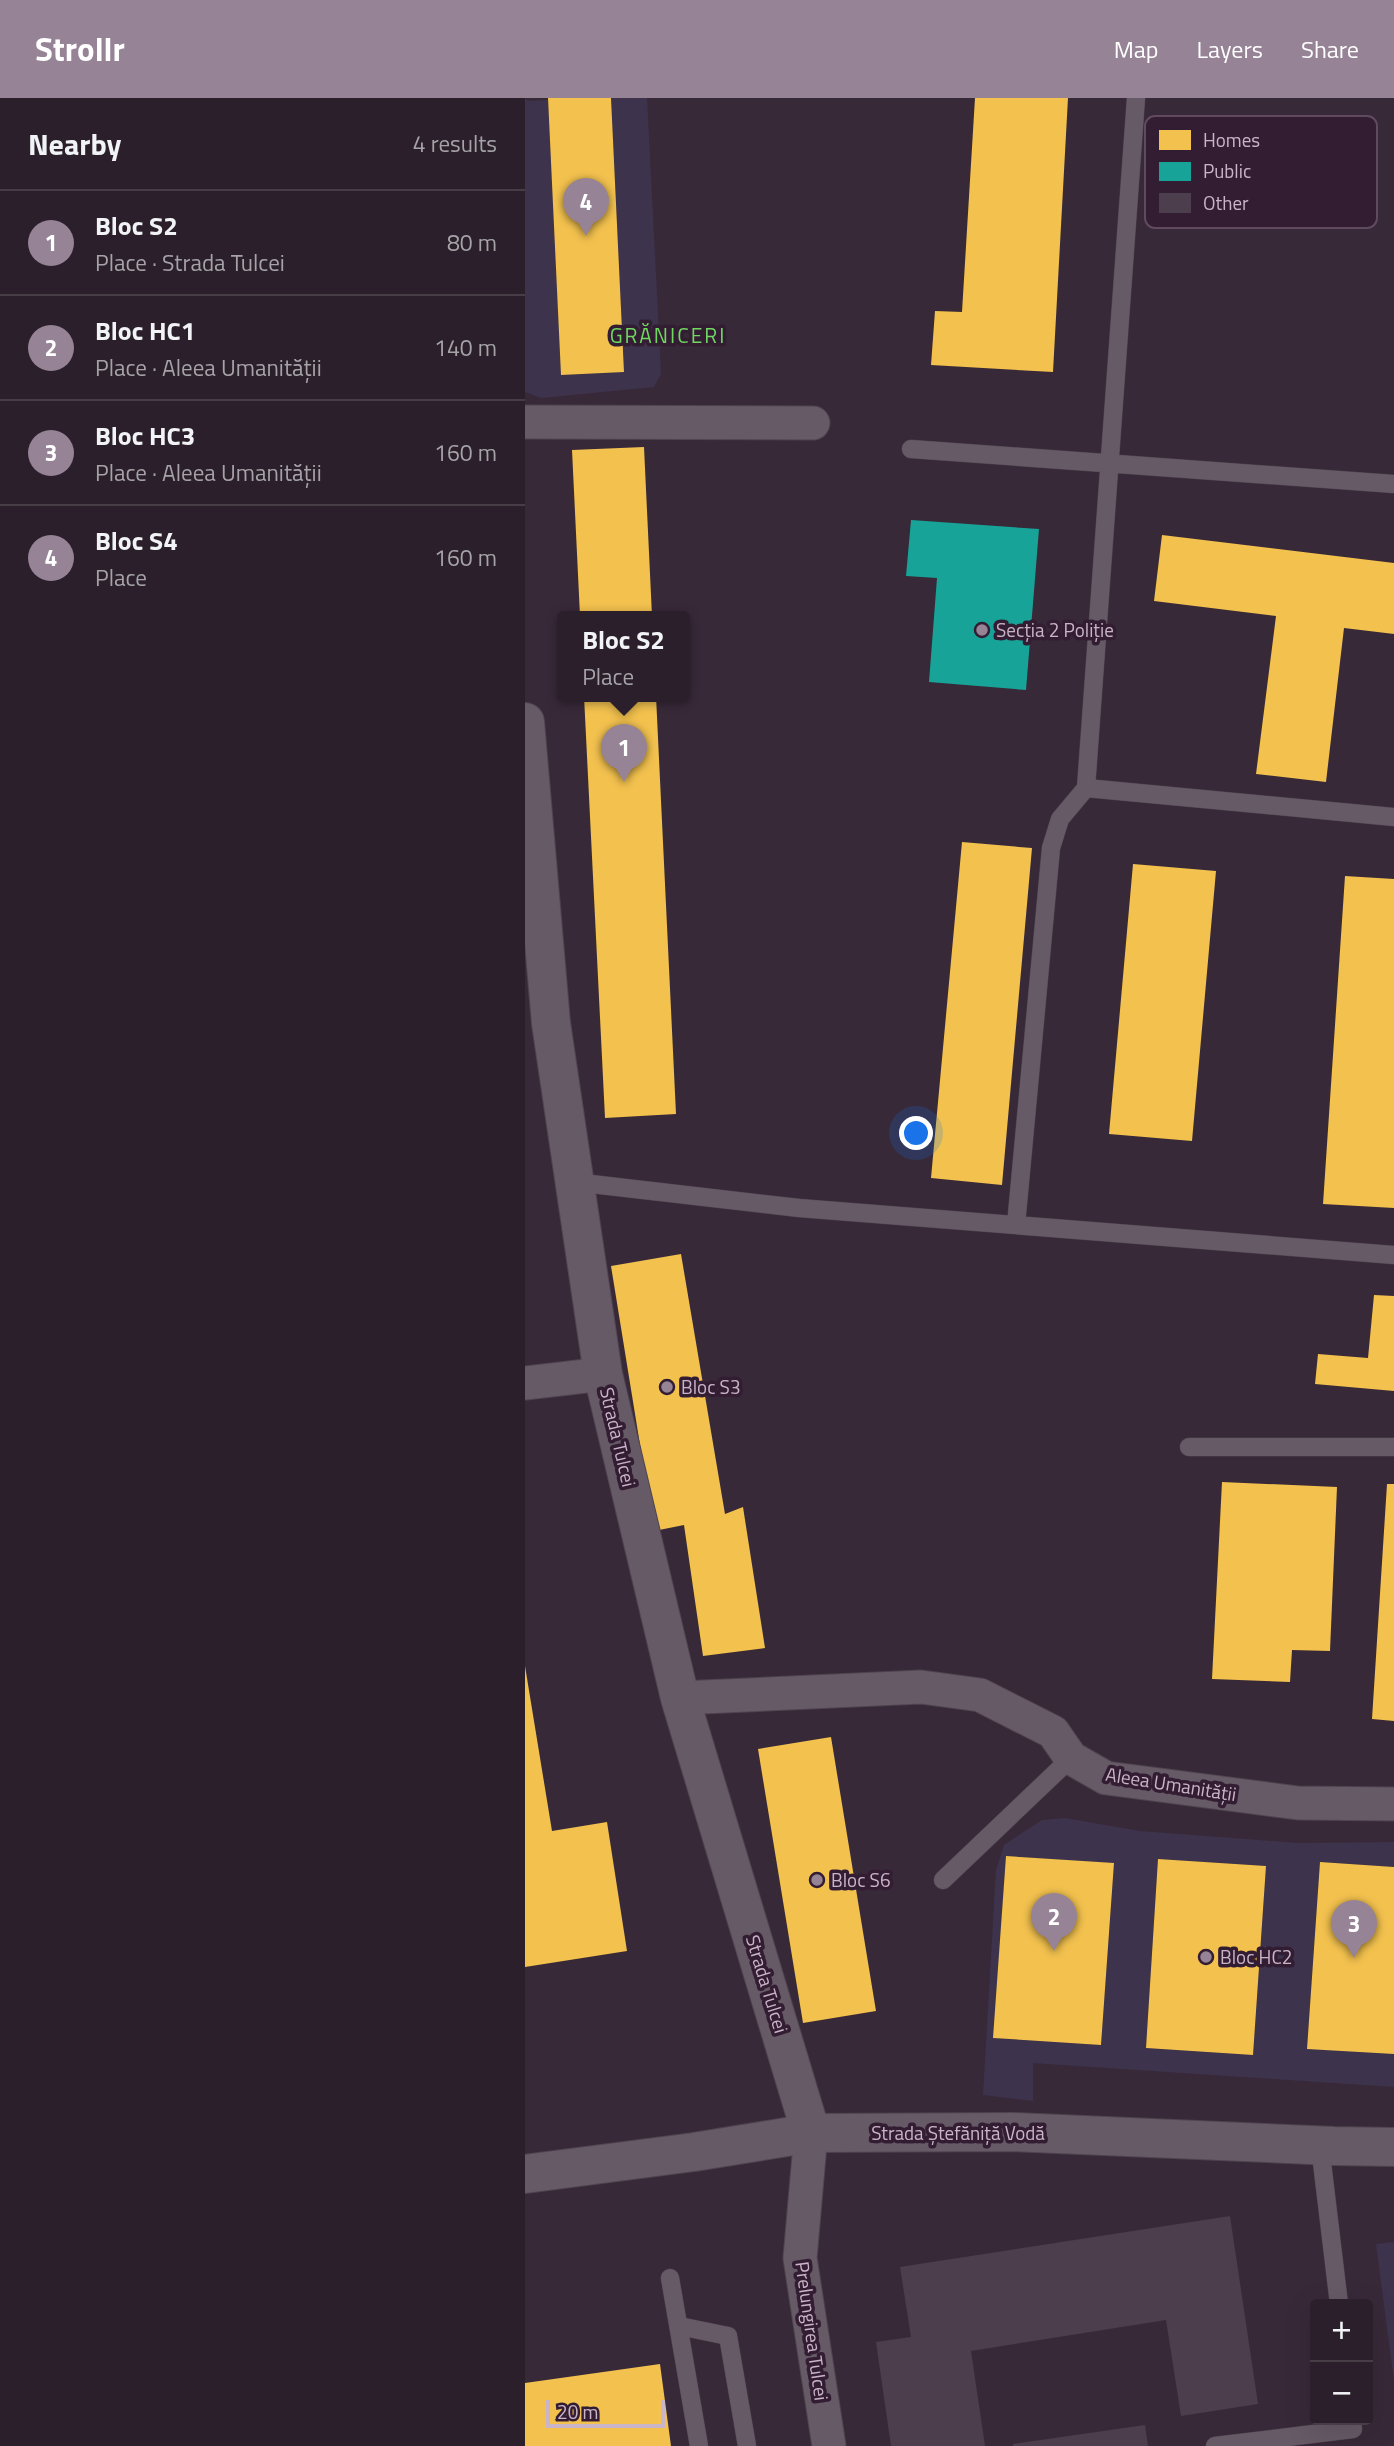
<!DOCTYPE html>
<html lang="en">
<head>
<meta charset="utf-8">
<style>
  :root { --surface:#2a1f2a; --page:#362c36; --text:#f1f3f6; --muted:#a5a2a8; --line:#463d47; --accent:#968396 }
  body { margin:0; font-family:"Titillium Web",sans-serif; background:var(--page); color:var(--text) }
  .controls { position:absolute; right:21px; bottom:21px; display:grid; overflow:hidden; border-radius:7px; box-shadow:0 7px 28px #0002 }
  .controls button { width:63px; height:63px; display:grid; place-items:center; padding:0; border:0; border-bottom:2px solid var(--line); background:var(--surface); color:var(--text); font:35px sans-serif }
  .scale { position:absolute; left:21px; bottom:18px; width:119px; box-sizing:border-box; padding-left:7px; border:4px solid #c9b4c8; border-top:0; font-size:19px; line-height:24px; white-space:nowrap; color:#c9b4c8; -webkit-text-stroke:5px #331d33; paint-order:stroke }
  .you { position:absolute; left:392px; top:1036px; width:24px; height:24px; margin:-18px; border:5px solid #fff; border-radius:50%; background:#1a73e8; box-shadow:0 0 0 10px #1a73e833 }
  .badge { display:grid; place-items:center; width:46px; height:46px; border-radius:50%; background:var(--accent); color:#fff; font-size:23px; font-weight:700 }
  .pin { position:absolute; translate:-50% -58px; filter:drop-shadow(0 2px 4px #0008) }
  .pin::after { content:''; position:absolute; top:37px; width:24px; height:21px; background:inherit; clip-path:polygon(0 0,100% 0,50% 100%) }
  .popup { position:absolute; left:32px; top:513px; width:133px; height:91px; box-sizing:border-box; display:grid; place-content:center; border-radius:7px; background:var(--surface); filter:drop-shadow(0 2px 5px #0005); font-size:23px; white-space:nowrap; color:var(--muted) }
  .popup b { font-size:26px; color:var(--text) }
  .popup::after { content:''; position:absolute; left:50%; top:100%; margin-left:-14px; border:14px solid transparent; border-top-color:var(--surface) }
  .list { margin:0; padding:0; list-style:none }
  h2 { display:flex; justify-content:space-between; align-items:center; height:91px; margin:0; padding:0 28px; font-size:30px }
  h2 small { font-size:23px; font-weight:400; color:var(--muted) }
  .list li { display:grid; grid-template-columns:46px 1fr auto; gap:21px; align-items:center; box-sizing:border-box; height:105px; padding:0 28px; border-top:2px solid var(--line) }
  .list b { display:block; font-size:26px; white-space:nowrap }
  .list p { margin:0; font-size:23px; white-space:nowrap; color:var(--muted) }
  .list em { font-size:23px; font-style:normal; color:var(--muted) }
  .map { position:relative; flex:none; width:869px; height:2348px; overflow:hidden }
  header { display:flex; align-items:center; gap:42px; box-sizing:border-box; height:98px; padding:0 35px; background:var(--accent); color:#fff }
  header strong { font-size:33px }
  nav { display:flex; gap:38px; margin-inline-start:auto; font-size:24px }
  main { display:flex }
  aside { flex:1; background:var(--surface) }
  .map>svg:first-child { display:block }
</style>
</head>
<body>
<header>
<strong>Strollr</strong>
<nav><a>Map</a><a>Layers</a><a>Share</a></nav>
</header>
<main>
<aside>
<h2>Nearby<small>4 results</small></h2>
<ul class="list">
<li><span class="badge">1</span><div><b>Bloc S2</b><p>Place · Strada Tulcei</p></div><em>80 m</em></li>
<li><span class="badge">2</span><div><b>Bloc HC1</b><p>Place · Aleea Umanității</p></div><em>140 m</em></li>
<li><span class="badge">3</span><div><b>Bloc HC3</b><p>Place · Aleea Umanității</p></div><em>160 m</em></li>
<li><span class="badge">4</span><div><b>Bloc S4</b><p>Place</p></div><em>160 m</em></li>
</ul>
</aside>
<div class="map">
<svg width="869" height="2348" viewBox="0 0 869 2348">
  <rect width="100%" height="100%" fill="#382938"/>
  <path fill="#3d334d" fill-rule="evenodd" d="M 0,0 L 3,3 L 23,2 L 37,277 L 99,273 L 86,0 L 122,0 L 136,276 L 129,289 L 16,300 L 0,294 Z
    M 540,1720 L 615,1733 L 774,1745 L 869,1744 L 869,1769 L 795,1764 L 782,1950 L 869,1956 L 869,1989 L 508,1965 L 508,2003 L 458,1997 L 471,1772 L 479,1747 L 517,1722 ZM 481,1758 L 589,1766 L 576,1947 L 469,1940 ZM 633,1761 L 741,1768 L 728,1957 L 621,1950 Z
    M 869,2144 L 869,2283 L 851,2146 Z"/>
  <path fill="#f2c14e" d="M 23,0 L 86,0 L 99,274 L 36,277 Z
    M 450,0 L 543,0 L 528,274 L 406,267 L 410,213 L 437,214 Z
    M 119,349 L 127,518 L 55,518 L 47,352 Z
    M 637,437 L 869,465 L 869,536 L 819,530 L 801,684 L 731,676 L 751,518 L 629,503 Z
    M 59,598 L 131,598 L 151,1016 L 80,1020 Z
    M 437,744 L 507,750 L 477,1087 L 406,1080 Z
    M 608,766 L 691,773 L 667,1043 L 584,1036 Z
    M 820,778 L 869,781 L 869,1110 L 798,1106 Z
    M 156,1156 L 200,1416 L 218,1409 L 240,1550 L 178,1558 L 159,1427 L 129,1433 L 86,1168 Z
    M 849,1197 L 869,1198 L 869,1293 L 790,1286 L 793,1256 L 843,1260 Z
    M 697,1384 L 812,1389 L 805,1553 L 767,1552 L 765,1584 L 687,1581 Z
    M 862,1386 L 869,1386 L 869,1623 L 847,1621 Z
    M 0,1568 L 27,1733 L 82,1724 L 102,1853 L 0,1869 Z
    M 306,1639 L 351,1913 L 278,1925 L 233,1651 Z
    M 481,1758 L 589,1765 L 576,1947 L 468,1940 Z
    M 633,1761 L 741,1768 L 728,1957 L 621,1950 Z
    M 795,1764 L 869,1769 L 869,1956 L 782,1951 Z
    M 135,2266 L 146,2348 L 0,2348 L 0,2285 Z"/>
  <path fill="#17a398" d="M 386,422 L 514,431 L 501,592 L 404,584 L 412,480 L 381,478 Z"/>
  <path fill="#4c3e4c" d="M 705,2118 L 733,2306 L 656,2318 L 641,2222 L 446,2253 L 460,2348 L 366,2348 L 351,2244 L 386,2239 L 375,2169 Z
    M 620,2327 L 623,2348 L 488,2348 L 488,2346 Z"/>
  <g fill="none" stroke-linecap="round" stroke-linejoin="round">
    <defs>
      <path id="service" d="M 386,351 L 869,386
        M 561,690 L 869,719
        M 49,1084 L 274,1110 L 869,1157
        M 491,1127 L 526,750 L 535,721 L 561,690 L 611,0
        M 664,1349 L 869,1349
        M 418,1782 L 546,1660
        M 795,2048 L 814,2206
        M 145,2180 L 174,2348
        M 154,2228 L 203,2238 L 222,2348
        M 690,2348 L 828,2331 L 827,2322"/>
      <path id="minor" d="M 0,324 L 288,325
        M 0,1285 L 78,1276
        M 155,1600 L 396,1589 L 455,1597 L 528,1634 L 546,1660 L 581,1680 L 773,1705 L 869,1706
        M 286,2035 L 275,2160 L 304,2348"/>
      <path id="tertiary" d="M 0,624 L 26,925 L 78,1276 L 155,1600 L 286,2035
        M 0,2076 L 169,2054 L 286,2035 L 488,2034 L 809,2048 L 869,2049"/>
    </defs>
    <use href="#service" stroke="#4f444f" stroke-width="19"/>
    <use href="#minor" stroke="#4f444f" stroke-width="35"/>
    <use href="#tertiary" stroke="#4f444f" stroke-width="40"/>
    <use href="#service" stroke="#665a66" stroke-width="18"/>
    <use href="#minor" stroke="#665a66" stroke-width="33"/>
    <use href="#tertiary" stroke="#665a66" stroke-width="38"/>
  </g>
  <g fill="#968396" stroke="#331d33" stroke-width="2.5">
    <circle cx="457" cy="532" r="7"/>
    <circle cx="142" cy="1289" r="7"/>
    <circle cx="292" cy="1782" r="7"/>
    <circle cx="681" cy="1859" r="7"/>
  </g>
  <g text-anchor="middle" stroke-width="7" stroke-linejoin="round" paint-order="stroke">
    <g font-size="19" fill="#c9b4c8" stroke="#331d33" text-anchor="start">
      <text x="471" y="539">Secția 2 Poliție</text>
      <text x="156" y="1296">Bloc S3</text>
      <text x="306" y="1789">Bloc S6</text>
      <text x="695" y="1866">Bloc HC2</text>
    </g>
    <g font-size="19" fill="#c9b4c8" stroke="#331d33">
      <text transform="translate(93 1339) rotate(77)" y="7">Strada Tulcei</text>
      <text transform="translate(646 1686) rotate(9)" y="7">Aleea Umanității</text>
      <text transform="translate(242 1886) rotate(73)" y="7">Strada Tulcei</text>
      <text x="433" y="2042">Strada Ștefăniță Vodă</text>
      <text transform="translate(287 2233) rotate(82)" y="7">Prelungirea Tulcei</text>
    </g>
    <g font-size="21" letter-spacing="2" fill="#70d761" stroke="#331d33">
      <text x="143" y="245">GRĂNICERI</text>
    </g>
  </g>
  <rect x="620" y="18" width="232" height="112" rx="10" fill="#331d33" stroke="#604a60" stroke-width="2"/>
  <rect x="634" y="32" width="32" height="20" fill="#f2c14e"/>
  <rect x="634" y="64" width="32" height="19" fill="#17a398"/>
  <rect x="634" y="95" width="32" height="20" fill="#4c3e4c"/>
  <g font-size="19" fill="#c9b4c8">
    <text x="678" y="49">Homes</text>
    <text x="678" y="80">Public</text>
    <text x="678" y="112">Other</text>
  </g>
</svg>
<div class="controls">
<button>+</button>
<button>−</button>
</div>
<div class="scale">20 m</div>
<div class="you"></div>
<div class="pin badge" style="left:99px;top:684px">1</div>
<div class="popup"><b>Bloc S2</b>Place</div>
<div class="pin badge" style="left:529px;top:1853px">2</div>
<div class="pin badge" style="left:829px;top:1860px">3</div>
<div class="pin badge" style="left:61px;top:138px">4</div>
</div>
</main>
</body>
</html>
